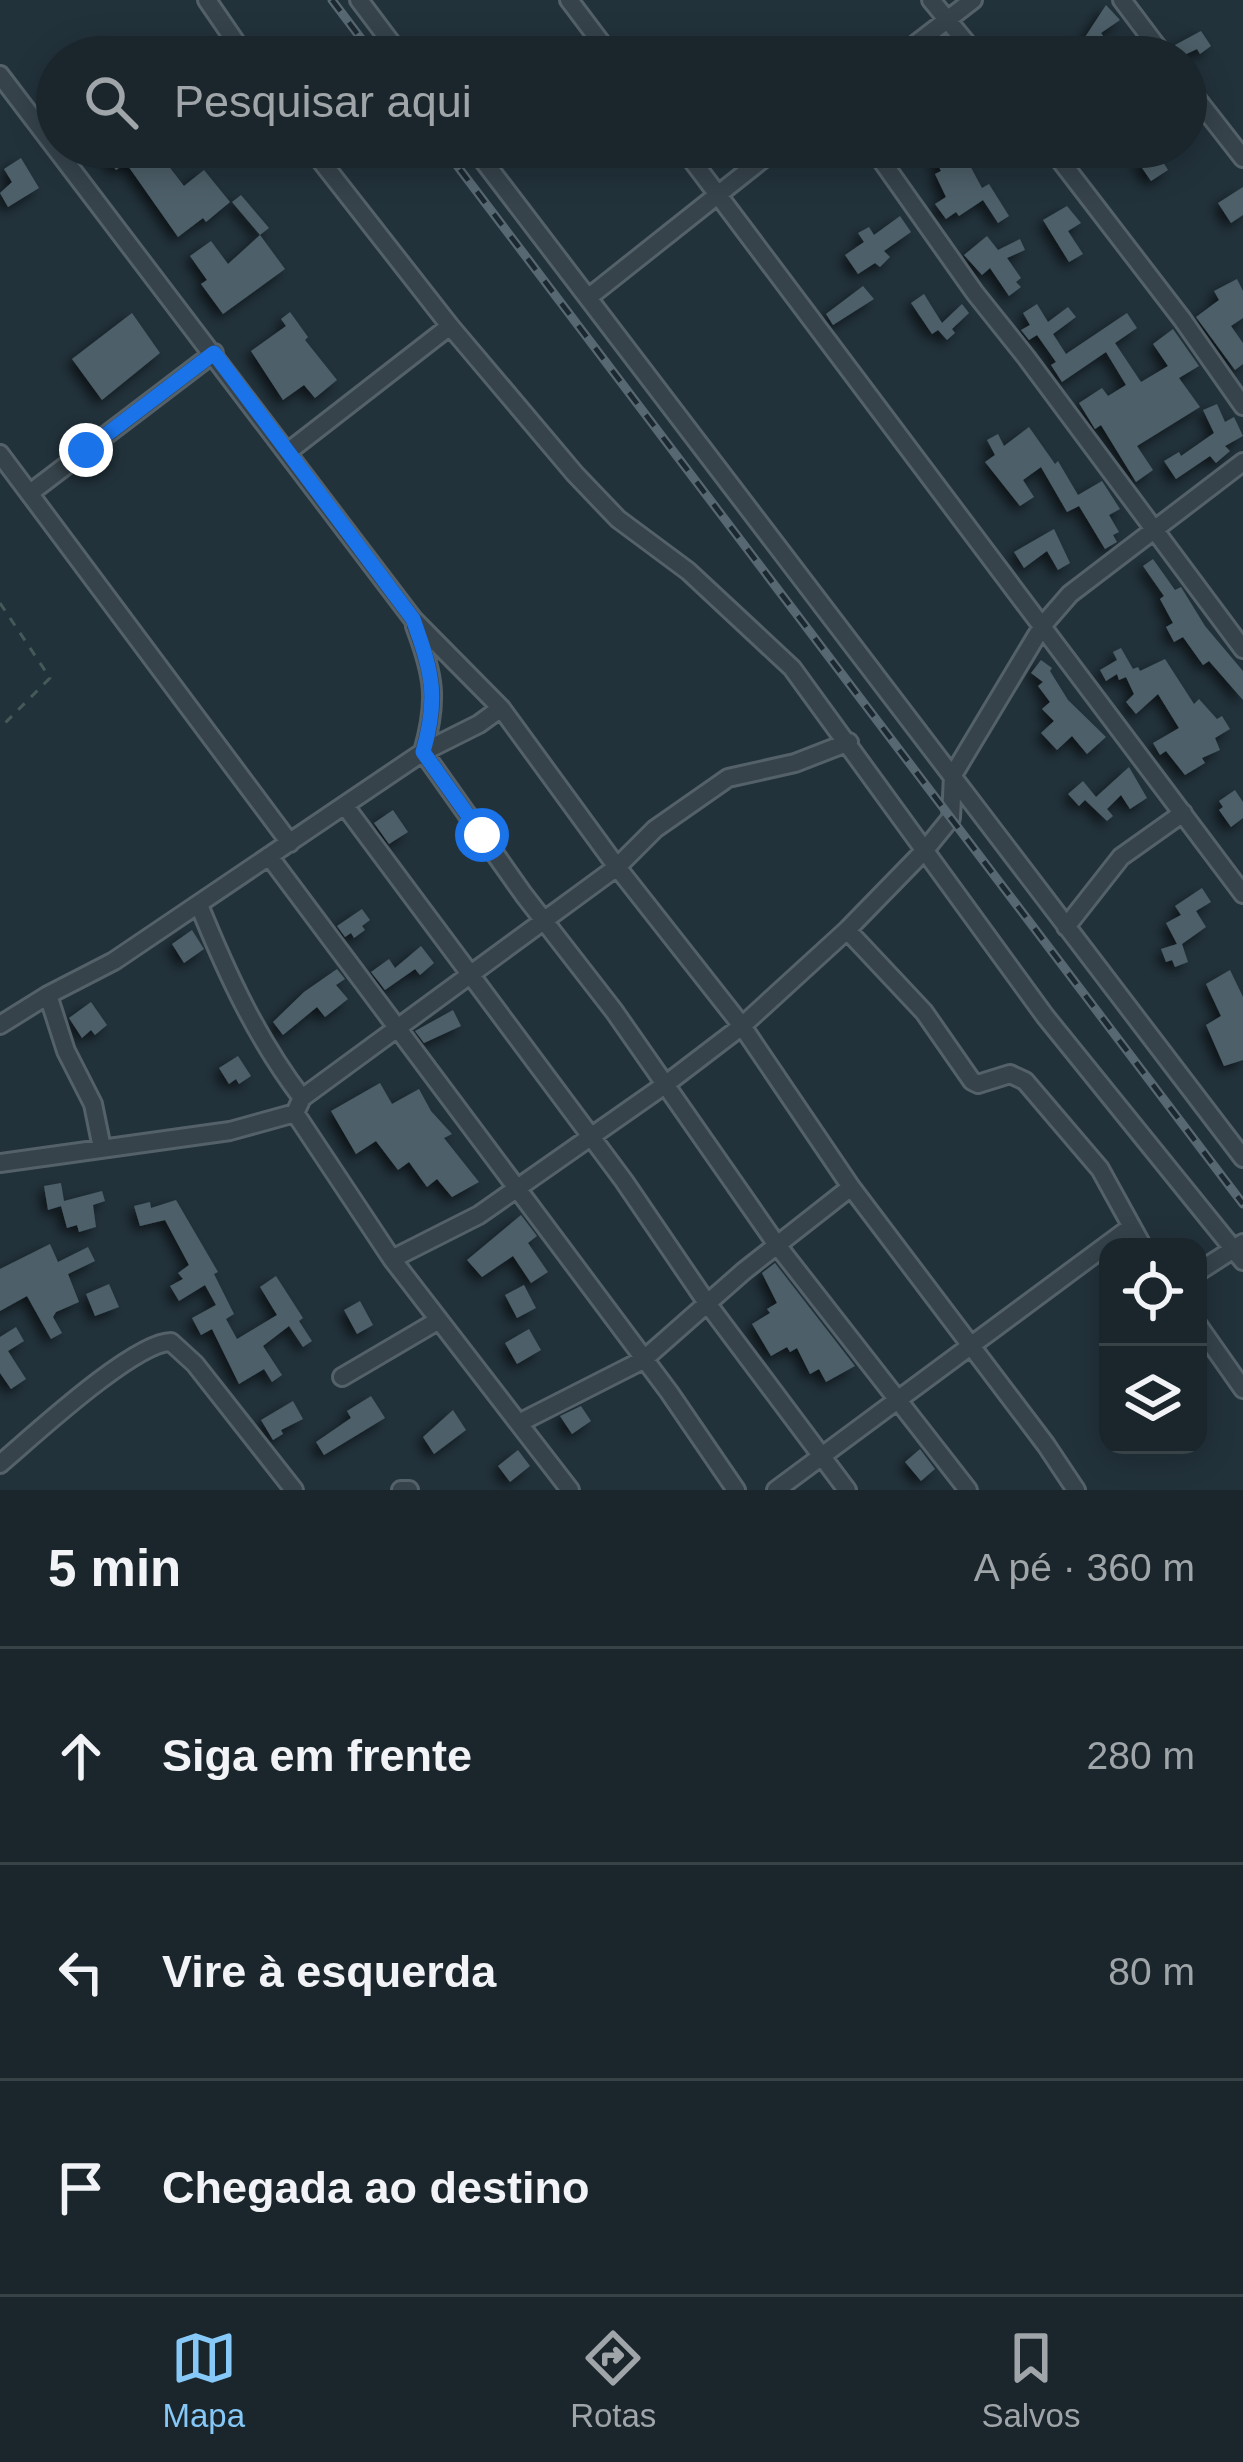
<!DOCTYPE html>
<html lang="pt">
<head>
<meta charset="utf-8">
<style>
  :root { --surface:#1a262c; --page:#273238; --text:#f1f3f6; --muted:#9fa5a9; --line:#384348; --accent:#86c8f7 }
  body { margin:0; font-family:Arial,sans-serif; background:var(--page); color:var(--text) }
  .controls { position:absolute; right:36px; bottom:36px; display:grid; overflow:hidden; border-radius:24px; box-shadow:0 6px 30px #0003 }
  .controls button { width:108px; height:108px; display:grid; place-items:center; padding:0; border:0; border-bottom:3px solid var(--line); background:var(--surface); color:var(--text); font:60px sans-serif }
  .stop { position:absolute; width:36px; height:36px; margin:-27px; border:9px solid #1a73e8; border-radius:50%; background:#fff }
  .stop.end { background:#1a73e8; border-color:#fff; box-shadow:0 3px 12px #0008 }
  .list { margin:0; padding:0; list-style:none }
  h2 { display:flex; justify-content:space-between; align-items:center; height:156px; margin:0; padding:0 48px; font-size:51px }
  h2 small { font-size:39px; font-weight:400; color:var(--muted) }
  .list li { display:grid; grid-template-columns:78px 1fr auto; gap:36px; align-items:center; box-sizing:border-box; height:216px; padding:0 48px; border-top:3px solid var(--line) }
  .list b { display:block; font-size:45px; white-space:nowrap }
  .list em { font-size:39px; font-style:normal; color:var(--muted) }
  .icon { flex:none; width:66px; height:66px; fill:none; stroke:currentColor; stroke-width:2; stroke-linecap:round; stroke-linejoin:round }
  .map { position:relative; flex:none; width:1243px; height:1490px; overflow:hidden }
  .search { position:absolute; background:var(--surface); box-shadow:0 6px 30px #0003; left:36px; right:36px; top:36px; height:132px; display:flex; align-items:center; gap:30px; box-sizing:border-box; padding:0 42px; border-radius:66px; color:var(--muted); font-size:45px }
  .sheet { height:804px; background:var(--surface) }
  nav { display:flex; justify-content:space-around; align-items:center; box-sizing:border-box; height:168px; border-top:3px solid var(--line); background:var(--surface); font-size:33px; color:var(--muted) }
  nav a { display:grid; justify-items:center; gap:6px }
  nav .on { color:var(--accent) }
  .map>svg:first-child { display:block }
</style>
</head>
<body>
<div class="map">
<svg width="1243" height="1490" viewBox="0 0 1243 1490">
  <defs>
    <filter id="shadow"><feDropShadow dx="-5.5" dy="5.5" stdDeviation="6" flood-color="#0009"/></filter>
  </defs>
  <rect width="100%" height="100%" fill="#22323b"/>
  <path fill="#4d5f69" filter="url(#shadow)" d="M 1106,5 L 1120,20 L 1101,33 L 1106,40 L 1094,51 L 1088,42 L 1076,51 Z
    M 1201,31 L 1211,46 L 1200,54 L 1197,49 L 1180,57 L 1175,45 Z
    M 100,147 L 154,147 L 184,186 L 204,170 L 230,202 L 206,222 L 203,218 L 178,237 L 126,163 L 116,170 Z
    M 930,147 L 941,147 L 944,153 L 960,147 L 982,188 L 989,184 L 1009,216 L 998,223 L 983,200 L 959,216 L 956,212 L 946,219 L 935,204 L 946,197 L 935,174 L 941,171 Z
    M 1156,151 L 1168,170 L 1151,181 L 1138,162 Z
    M 21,158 L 39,188 L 8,207 L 0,193 L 12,182 L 4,169 Z
    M 1243,187 L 1243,215 L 1231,223 L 1218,203 Z
    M 241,195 L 269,228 L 260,235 L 232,202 Z
    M 1067,206 L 1081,223 L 1068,231 L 1083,254 L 1069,262 L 1043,220 Z
    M 900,216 L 911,232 L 884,251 L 890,257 L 880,267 L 875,263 L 858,274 L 845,255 L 864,242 L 858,233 L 869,227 L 874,235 Z
    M 260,235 L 285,269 L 223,314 L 201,284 L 207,280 L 190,256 L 211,241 L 228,264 Z
    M 987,236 L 998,250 L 1020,239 L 1025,250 L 1007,258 L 1021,278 L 1016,282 L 1021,287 L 1009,296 L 990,268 L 982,275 L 964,255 Z
    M 1237,279 L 1243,291 L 1243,318 L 1231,326 L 1243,343 L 1243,364 L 1235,370 L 1196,317 L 1219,300 L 1214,291 Z
    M 863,286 L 874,299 L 833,325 L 826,314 Z
    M 924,294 L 942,323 L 962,304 L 969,313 L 952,329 L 955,333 L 947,340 L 938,330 L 932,334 L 911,303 Z
    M 1037,304 L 1048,322 L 1068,307 L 1076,317 L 1053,334 L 1066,354 L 1127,313 L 1137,328 L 1115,343 L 1141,382 L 1168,366 L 1153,344 L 1173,329 L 1199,366 L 1179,378 L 1200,407 L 1137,446 L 1153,470 L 1136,482 L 1101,425 L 1095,429 L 1079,403 L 1102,388 L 1108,396 L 1126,385 L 1106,352 L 1062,382 L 1051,365 L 1056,362 L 1037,335 L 1029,340 L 1021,330 L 1030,325 L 1023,313 Z
    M 290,312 L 308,337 L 305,340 L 337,380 L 315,398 L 304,385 L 283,400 L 251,351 L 286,326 L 281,319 Z
    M 132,313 L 160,353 L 102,400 L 72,359 Z
    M 1217,404 L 1225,422 L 1234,417 L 1243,436 L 1225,446 L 1230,451 L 1216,463 L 1210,456 L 1176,479 L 1164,461 L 1179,452 L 1181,456 L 1214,433 L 1203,410 Z
    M 1029,427 L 1055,464 L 1058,461 L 1078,495 L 1102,481 L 1120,509 L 1109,515 L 1119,532 L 1113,535 L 1117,542 L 1105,549 L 1079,506 L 1067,512 L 1041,467 L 1023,480 L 1034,497 L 1020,506 L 993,472 L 985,462 L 995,455 L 987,440 L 998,434 L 1004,446 Z
    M 1054,529 L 1070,563 L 1058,570 L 1047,551 L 1024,568 L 1014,552 Z
    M 1153,559 L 1175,590 L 1181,587 L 1205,626 L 1243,671 L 1243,700 L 1209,661 L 1203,665 L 1183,637 L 1174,642 L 1166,627 L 1173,623 L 1160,599 L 1164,596 L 1143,566 Z
    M 1121,648 L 1133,669 L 1138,667 L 1140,671 L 1165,659 L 1194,704 L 1199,699 L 1217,719 L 1222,716 L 1230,729 L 1215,738 L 1220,750 L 1202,758 L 1205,763 L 1185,775 L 1166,751 L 1160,755 L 1153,743 L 1179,728 L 1158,694 L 1136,714 L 1126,702 L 1134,694 L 1126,677 L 1119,680 L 1117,674 L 1106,681 L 1100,670 L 1117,660 L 1113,652 Z
    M 1041,660 L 1052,668 L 1050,671 L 1068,700 L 1106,737 L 1087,754 L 1072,736 L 1057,750 L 1041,733 L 1054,721 L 1042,709 L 1050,702 L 1038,686 L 1043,682 L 1031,673 Z
    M 1129,767 L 1147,798 L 1130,809 L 1121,795 L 1107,809 L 1113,816 L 1107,821 L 1085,800 L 1079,806 L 1068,794 L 1083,781 L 1096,797 Z
    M 1235,790 L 1243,802 L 1243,818 L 1231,827 L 1219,810 L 1223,807 L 1219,801 Z
    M 393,810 L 408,832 L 389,844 L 374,823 Z
    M 1202,888 L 1211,902 L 1196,911 L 1206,927 L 1182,944 L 1188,962 L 1175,967 L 1172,960 L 1166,962 L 1161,949 L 1177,944 L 1166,923 L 1181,915 L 1175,906 Z
    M 362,909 L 370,920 L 362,926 L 365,930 L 354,938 L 351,933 L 345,937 L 337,926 Z
    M 192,930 L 204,949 L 184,963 L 172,944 Z
    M 421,946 L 434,963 L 420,975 L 415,969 L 385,990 L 371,972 L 389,959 L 395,968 Z
    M 337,969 L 345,979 L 336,985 L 348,999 L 325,1017 L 317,1007 L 283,1035 L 273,1022 L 304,992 Z
    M 1230,970 L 1243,997 L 1243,1060 L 1224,1066 L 1206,1025 L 1221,1016 L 1206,984 Z
    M 91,1002 L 107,1025 L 95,1035 L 91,1030 L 82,1038 L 69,1018 Z
    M 453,1010 L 461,1026 L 424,1043 L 415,1031 Z
    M 238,1056 L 251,1076 L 239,1084 L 236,1079 L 229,1084 L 219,1068 Z
    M 380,1083 L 392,1104 L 419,1089 L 431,1111 L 452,1134 L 444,1138 L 479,1182 L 452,1197 L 437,1179 L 427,1187 L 409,1162 L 398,1170 L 376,1141 L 356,1154 L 331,1111 Z
    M 61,1183 L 64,1201 L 102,1191 L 105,1201 L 93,1205 L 96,1227 L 79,1232 L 77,1225 L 67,1228 L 61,1206 L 48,1210 L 44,1186 Z
    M 176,1200 L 218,1272 L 214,1274 L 234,1314 L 226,1319 L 237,1339 L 277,1315 L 260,1287 L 276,1276 L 303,1318 L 299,1321 L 312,1341 L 303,1347 L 289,1326 L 263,1346 L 282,1375 L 272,1382 L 264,1369 L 239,1384 L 212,1329 L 201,1335 L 192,1318 L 216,1305 L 205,1285 L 179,1301 L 170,1286 L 183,1279 L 178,1273 L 189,1265 L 165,1220 L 140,1226 L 134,1206 L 150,1202 L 151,1208 Z
    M 521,1215 L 537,1236 L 528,1243 L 548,1272 L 531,1283 L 513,1256 L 482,1277 L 467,1260 Z
    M 50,1244 L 58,1262 L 88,1247 L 95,1261 L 68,1274 L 79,1302 L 56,1312 L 53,1317 L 62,1333 L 51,1339 L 27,1296 L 0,1311 L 0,1269 Z
    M 775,1263 L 855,1366 L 826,1382 L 819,1369 L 810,1374 L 797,1348 L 790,1352 L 787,1347 L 771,1356 L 752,1324 L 770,1313 L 767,1309 L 777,1303 L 762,1273 Z
    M 109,1284 L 119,1307 L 95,1316 L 86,1294 Z
    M 524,1285 L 536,1308 L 517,1318 L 505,1295 Z
    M 360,1301 L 373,1325 L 357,1334 L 344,1310 Z
    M 16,1327 L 24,1341 L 8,1351 L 26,1379 L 11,1389 L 0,1373 L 0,1337 Z
    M 529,1329 L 541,1350 L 517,1364 L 505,1343 Z
    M 371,1396 L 385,1418 L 324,1455 L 316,1442 L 351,1418 L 347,1411 Z
    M 293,1401 L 303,1419 L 281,1430 L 283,1434 L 273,1440 L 261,1420 Z
    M 581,1406 L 591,1421 L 572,1434 L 560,1416 Z
    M 453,1410 L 466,1430 L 434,1454 L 423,1437 Z
    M 920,1449 L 935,1469 L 921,1481 L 905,1462 Z
    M 518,1450 L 530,1466 L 510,1482 L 498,1466 Z"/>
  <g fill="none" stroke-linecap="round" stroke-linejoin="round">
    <defs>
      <path id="street" d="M 207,0 L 246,57
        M 359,0 L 402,57
        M 569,0 L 612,57
        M 931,0 L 978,57
        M 1122,0 L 1165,57
        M 899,57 L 973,0
        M 0,75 L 413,619 L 501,708 L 617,867 L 742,1026 L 851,1187 L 1046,1445 L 1076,1490
        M 1186,85 L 1243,158
        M 310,147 L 450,326 L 575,474 L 618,519 L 688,571 L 792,668 L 1045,1016 L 1243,1261
        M 473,147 L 1243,1158
        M 682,147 L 1243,894
        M 872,147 L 975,293 L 1026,357 L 1243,649
        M 1050,147 L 1182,319 L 1243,406
        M 589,297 L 778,147
        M 289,451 L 450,326
        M 0,454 L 290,843
        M 30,493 L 214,353
        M 501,708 L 479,724 L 423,752 L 524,895 L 614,1011 L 777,1245 L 968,1490
        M 345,806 L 624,1181 L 707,1303 L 847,1490
        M 269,856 L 669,1392 L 736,1490
        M 199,905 C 227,974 257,1039 302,1098
        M 1066,927 L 1121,857 L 1183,813
        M 847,930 L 924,1012 L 972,1081 L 978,1084 L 1010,1074 L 1025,1081 L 1100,1169 L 1143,1247
        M 48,995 L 66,1051 L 93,1104 L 102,1148
        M 0,1025 L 48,995 L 114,961 L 423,752 C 438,700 434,676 415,626
        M 295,1113 L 302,1098 L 617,867 L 655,829 L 728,778 L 795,763 L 849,742
        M 0,1163 L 230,1131 L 295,1113 L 392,1259 L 570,1490
        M 392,1259 L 479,1215 L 666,1084 L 742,1026 L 847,930 L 925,850 L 951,818 L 953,775 L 1043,625 L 1070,594 L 1243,462
        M 1198,1272 L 1243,1243
        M 1198,1325 L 1243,1389
        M 342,1377 L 439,1320
        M 519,1423 L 643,1360 L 744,1271 L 851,1187
        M 0,1464 C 33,1436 134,1342 171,1342 L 195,1364 L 294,1490
        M 401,1490 L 409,1490
        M 776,1490 L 1131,1227"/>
    </defs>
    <use href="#street" stroke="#546169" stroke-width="22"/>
    <path stroke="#445a58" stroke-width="3" stroke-dasharray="9 9" stroke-linecap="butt" d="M 0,603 L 50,678 L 0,728"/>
    <use href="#street" stroke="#36434b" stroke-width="16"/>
    <defs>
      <path id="rail" d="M 332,0 L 375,57
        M 443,147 L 1243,1204"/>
    </defs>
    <use href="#rail" stroke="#586872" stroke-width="9"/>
    <use href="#rail" stroke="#1b2830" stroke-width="4.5" stroke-dasharray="14" stroke-linecap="butt"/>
  </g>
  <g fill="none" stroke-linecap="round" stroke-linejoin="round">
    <path stroke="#1a73e8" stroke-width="15" d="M 86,450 L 214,353 L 413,619 C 432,672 439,697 423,752 L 482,835"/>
  </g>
</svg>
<div class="controls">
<button><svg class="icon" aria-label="locate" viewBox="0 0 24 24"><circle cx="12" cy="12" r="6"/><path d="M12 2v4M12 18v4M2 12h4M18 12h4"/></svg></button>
<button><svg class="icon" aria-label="layers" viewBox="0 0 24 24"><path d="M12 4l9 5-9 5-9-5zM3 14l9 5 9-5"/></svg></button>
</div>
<div class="stop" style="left:482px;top:835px"></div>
<div class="stop end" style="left:86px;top:450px"></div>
<div class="search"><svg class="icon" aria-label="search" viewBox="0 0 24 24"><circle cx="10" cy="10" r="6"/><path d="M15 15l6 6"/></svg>Pesquisar aqui</div>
</div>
<section class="sheet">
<h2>5 min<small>A pé · 360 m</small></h2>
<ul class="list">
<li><svg class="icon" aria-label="ahead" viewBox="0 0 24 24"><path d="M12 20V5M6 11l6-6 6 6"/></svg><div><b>Siga em frente</b></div><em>280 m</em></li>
<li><svg class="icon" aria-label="left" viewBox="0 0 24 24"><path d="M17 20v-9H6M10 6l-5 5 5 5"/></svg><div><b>Vire à esquerda</b></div><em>80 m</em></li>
<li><svg class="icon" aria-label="arrive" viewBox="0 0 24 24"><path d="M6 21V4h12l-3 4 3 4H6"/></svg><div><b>Chegada ao destino</b></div></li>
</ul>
</section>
<nav>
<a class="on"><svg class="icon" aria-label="map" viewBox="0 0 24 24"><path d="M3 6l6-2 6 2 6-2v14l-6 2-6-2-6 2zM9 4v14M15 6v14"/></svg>Mapa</a>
<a><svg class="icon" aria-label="directions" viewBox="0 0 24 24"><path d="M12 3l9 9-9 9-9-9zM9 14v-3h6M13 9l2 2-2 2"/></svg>Rotas</a>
<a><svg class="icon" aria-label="saved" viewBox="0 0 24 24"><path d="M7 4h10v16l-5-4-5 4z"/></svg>Salvos</a>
</nav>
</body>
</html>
